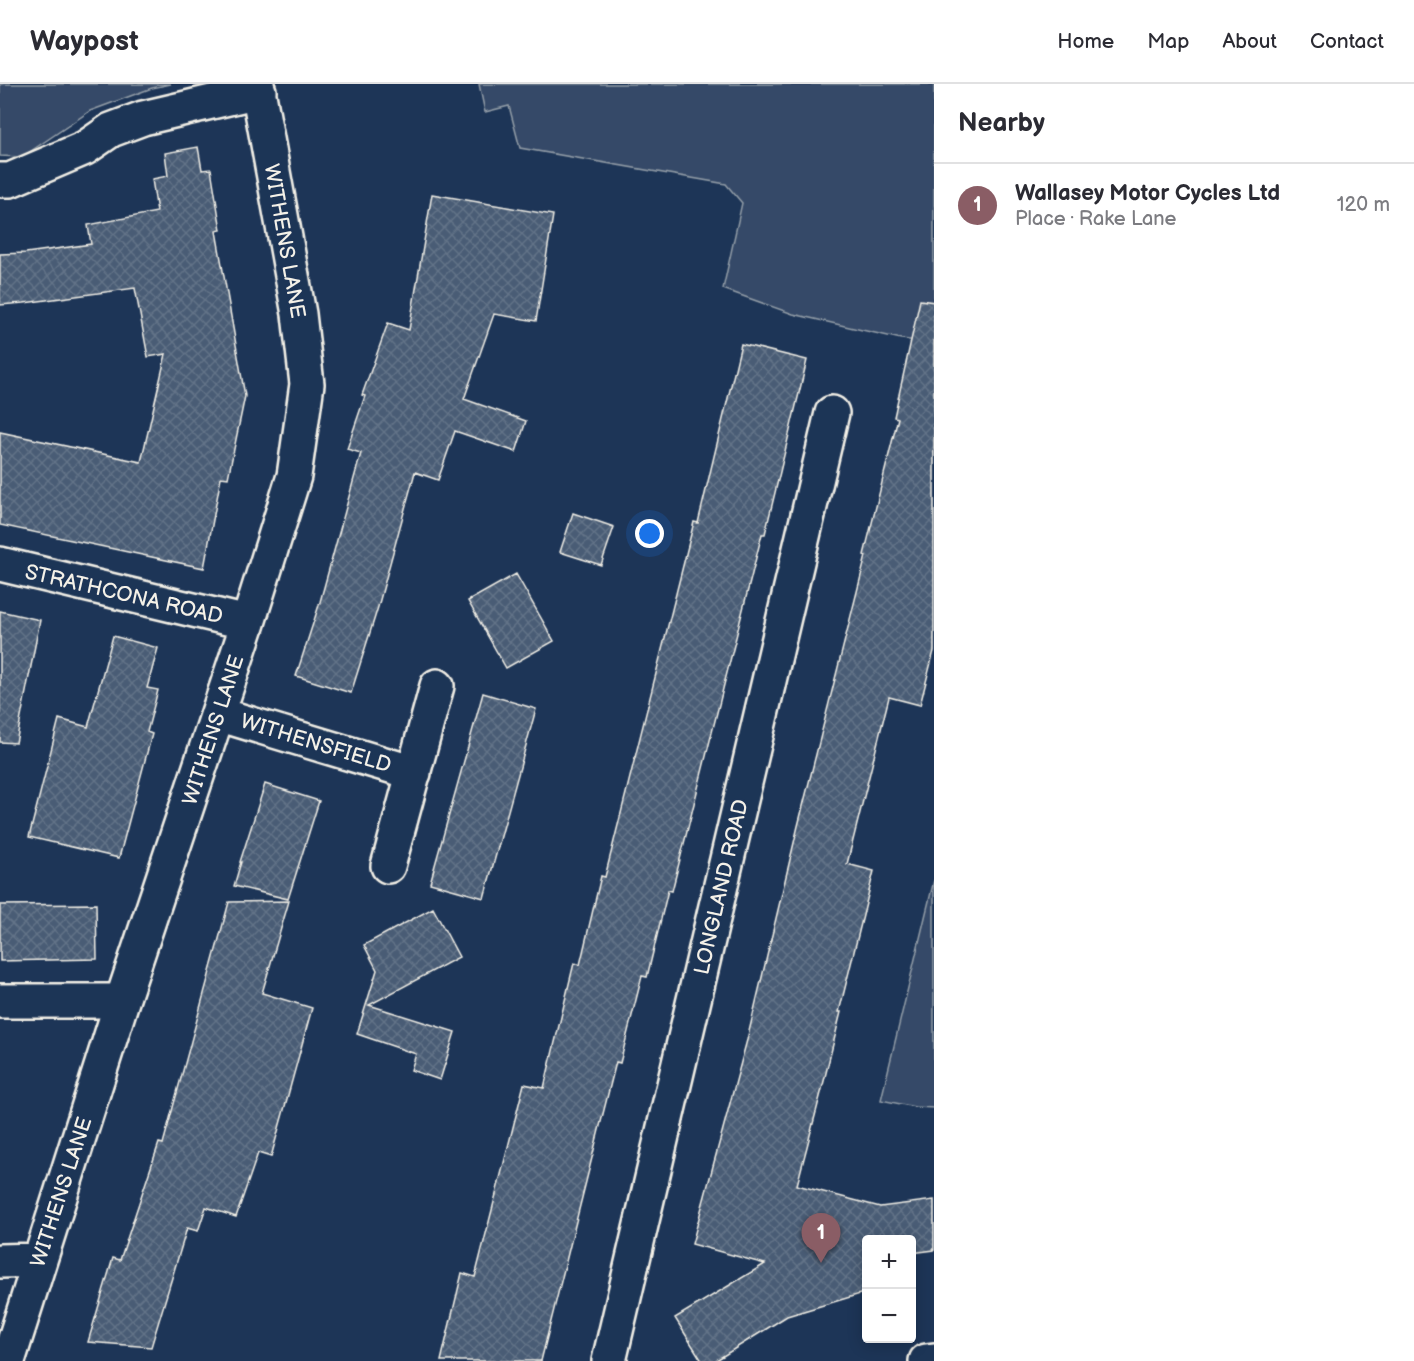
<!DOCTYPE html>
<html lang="en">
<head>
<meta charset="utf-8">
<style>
  :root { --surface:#fff; --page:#f7f7f7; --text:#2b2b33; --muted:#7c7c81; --line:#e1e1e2; --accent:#8a5d65 }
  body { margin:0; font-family:"Balsamiq Sans",sans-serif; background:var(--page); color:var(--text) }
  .controls { position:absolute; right:18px; bottom:18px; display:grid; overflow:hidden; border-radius:6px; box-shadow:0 3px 15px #0003 }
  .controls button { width:54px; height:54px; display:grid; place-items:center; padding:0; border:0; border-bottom:2px solid var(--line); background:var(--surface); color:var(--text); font:30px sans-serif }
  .you { position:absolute; left:650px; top:450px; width:21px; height:21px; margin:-15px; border:4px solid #fff; border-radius:50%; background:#1a73e8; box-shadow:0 0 0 9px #1a73e833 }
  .badge { display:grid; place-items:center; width:39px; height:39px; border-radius:50%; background:var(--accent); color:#fff; font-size:20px; font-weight:700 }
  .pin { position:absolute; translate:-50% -50px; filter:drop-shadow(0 2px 3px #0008) }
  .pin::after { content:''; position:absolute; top:32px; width:21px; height:18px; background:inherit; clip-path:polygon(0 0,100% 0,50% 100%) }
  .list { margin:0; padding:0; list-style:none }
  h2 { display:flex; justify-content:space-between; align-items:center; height:78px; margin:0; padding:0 24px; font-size:26px }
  h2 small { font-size:20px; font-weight:400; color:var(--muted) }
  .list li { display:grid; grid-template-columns:39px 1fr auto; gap:18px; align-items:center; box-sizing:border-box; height:84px; padding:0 24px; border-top:2px solid var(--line) }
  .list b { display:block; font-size:22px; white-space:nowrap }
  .list p { margin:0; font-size:20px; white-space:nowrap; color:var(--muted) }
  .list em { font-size:20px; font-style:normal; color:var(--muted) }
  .map { position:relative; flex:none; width:934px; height:1277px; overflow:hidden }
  header { display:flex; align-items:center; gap:36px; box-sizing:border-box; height:84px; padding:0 30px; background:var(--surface); border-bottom:2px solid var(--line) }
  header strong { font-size:28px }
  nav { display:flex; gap:33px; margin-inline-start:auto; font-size:21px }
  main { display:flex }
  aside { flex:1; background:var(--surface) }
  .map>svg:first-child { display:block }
</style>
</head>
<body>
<header>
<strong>Waypost</strong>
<nav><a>Home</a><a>Map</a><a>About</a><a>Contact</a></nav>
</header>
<main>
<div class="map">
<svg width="934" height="1277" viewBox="0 0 934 1277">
  <defs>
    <pattern id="building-cross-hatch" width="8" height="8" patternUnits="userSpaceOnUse" patternTransform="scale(1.5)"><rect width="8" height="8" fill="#485b74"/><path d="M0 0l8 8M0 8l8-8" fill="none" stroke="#637388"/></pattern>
  </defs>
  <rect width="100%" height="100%" fill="#1d3557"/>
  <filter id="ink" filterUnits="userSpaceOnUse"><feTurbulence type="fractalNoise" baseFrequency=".0167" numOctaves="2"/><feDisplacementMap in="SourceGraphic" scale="12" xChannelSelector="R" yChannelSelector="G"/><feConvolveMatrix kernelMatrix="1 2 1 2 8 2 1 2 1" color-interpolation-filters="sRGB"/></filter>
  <g filter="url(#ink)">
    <path fill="#354a67" stroke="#949ea8" stroke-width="1.5" d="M 0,0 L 171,0 L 152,4 L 90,27 L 22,73 L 0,72 Z
      M 479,0 L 934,0 L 934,259 L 901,255 L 793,230 L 723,205 L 742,119 L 726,100 L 520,64 L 509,22 L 485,28 Z
      M 934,796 L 934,1024 L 915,1023 L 881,1016 Z"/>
    <path fill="url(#building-cross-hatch)" stroke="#f4f1e8" stroke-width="1.5" d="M 198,63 L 202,86 L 211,85 L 221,146 L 216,147 L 245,312 L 228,394 L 221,393 L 204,484 L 0,441 L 0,348 L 141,378 L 166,270 L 148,273 L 135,204 L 24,219 L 0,221 L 0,170 L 26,169 L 91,160 L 88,141 L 157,128 L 152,95 L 168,92 L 165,69 Z
      M 432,110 L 553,131 L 536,237 L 494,230 L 464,315 L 526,337 L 516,368 L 455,347 L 438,396 L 415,388 L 378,523 L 351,609 L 296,592 L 320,518 L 361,369 L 347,365 L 365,312 L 362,311 L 388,239 L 409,246 Z
      M 920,216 L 934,218 L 934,567 L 920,621 L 889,613 L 881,645 L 847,780 L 874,787 L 839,928 L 841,928 L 822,1005 L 797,1101 L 880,1123 L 934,1116 L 934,1166 L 912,1169 L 912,1155 L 867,1155 L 867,1208 L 787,1232 L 715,1277 L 702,1277 L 675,1234 L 765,1180 L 692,1160 L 747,956 L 798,742 L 866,472 L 864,471 L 898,334 L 894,333 Z
      M 741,260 L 807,276 L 765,450 L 762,450 L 672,807 L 668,806 L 647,893 L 642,892 L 620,979 L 616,978 L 541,1277 L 441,1277 L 462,1189 L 475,1193 L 524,1000 L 544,1004 L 574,879 L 580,881 L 601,792 L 605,793 L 694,438 L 698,439 Z
      M 573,429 L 614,443 L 601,481 L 560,468 Z
      M 516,490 L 554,557 L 506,584 L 468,517 Z
      M 0,527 L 40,536 L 16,659 L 0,658 Z
      M 113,552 L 158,564 L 147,604 L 158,606 L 147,648 L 152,650 L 119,774 L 29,753 L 59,635 L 88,643 Z
      M 483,609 L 536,625 L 484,814 L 430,799 Z
      M 265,700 L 319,717 L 288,815 L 234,802 L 241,778 L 240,778 Z
      M 289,817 L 262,909 L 312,924 L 271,1073 L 258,1069 L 236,1133 L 206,1123 L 198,1147 L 187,1144 L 151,1263 L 88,1258 L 113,1174 L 120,1176 L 159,1059 L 163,1060 L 229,818 Z
      M 96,820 L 97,875 L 0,877 L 0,821 Z
      M 433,824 L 459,873 L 369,921 L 455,948 L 440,996 L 411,986 L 416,970 L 357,950 L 377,886 L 364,861 Z"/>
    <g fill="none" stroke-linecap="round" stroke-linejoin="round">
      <defs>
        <path id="street" d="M 0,96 L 10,96 L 85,64 L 111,46 L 143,34 L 259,7
          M 0,480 L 248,539
          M 218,630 L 414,689
          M 388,782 L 437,602
          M 0,917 L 122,917
          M 0,1177 L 39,1176
          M 8,1277 L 122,917 L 248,539 L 294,392 L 307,300 L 299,230 L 257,0
          M 609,1277 L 832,329"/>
        <path id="secondary" d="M 926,1277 L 934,1276"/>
      </defs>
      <use href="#street" stroke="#f4f1e8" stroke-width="38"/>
      <use href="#secondary" stroke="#f4f1e8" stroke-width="38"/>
      <use href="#street" stroke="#1d3557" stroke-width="33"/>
      <use href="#secondary" stroke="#1d3557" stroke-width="33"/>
    </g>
  </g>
  <g text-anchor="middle" stroke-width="4.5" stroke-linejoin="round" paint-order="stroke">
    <g font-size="21" fill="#f4f1e8" stroke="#1d3557">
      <text transform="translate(285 157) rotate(80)" y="7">WITHENS LANE</text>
      <text transform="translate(124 510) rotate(13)" y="7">STRATHCONA ROAD</text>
      <text transform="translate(213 646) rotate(-72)" y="7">WITHENS LANE</text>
      <text transform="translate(316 659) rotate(17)" y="7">WITHENSFIELD</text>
      <text transform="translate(721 803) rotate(-77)" y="7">LONGLAND ROAD</text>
      <text transform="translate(61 1108) rotate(-72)" y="7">WITHENS LANE</text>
    </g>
  </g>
</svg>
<div class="controls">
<button>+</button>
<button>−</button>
</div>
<div class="you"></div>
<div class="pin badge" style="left:821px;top:1179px">1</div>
</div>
<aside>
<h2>Nearby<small></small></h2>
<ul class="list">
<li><span class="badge">1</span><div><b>Wallasey Motor Cycles Ltd</b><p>Place · Rake Lane</p></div><em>120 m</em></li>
</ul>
</aside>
</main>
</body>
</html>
